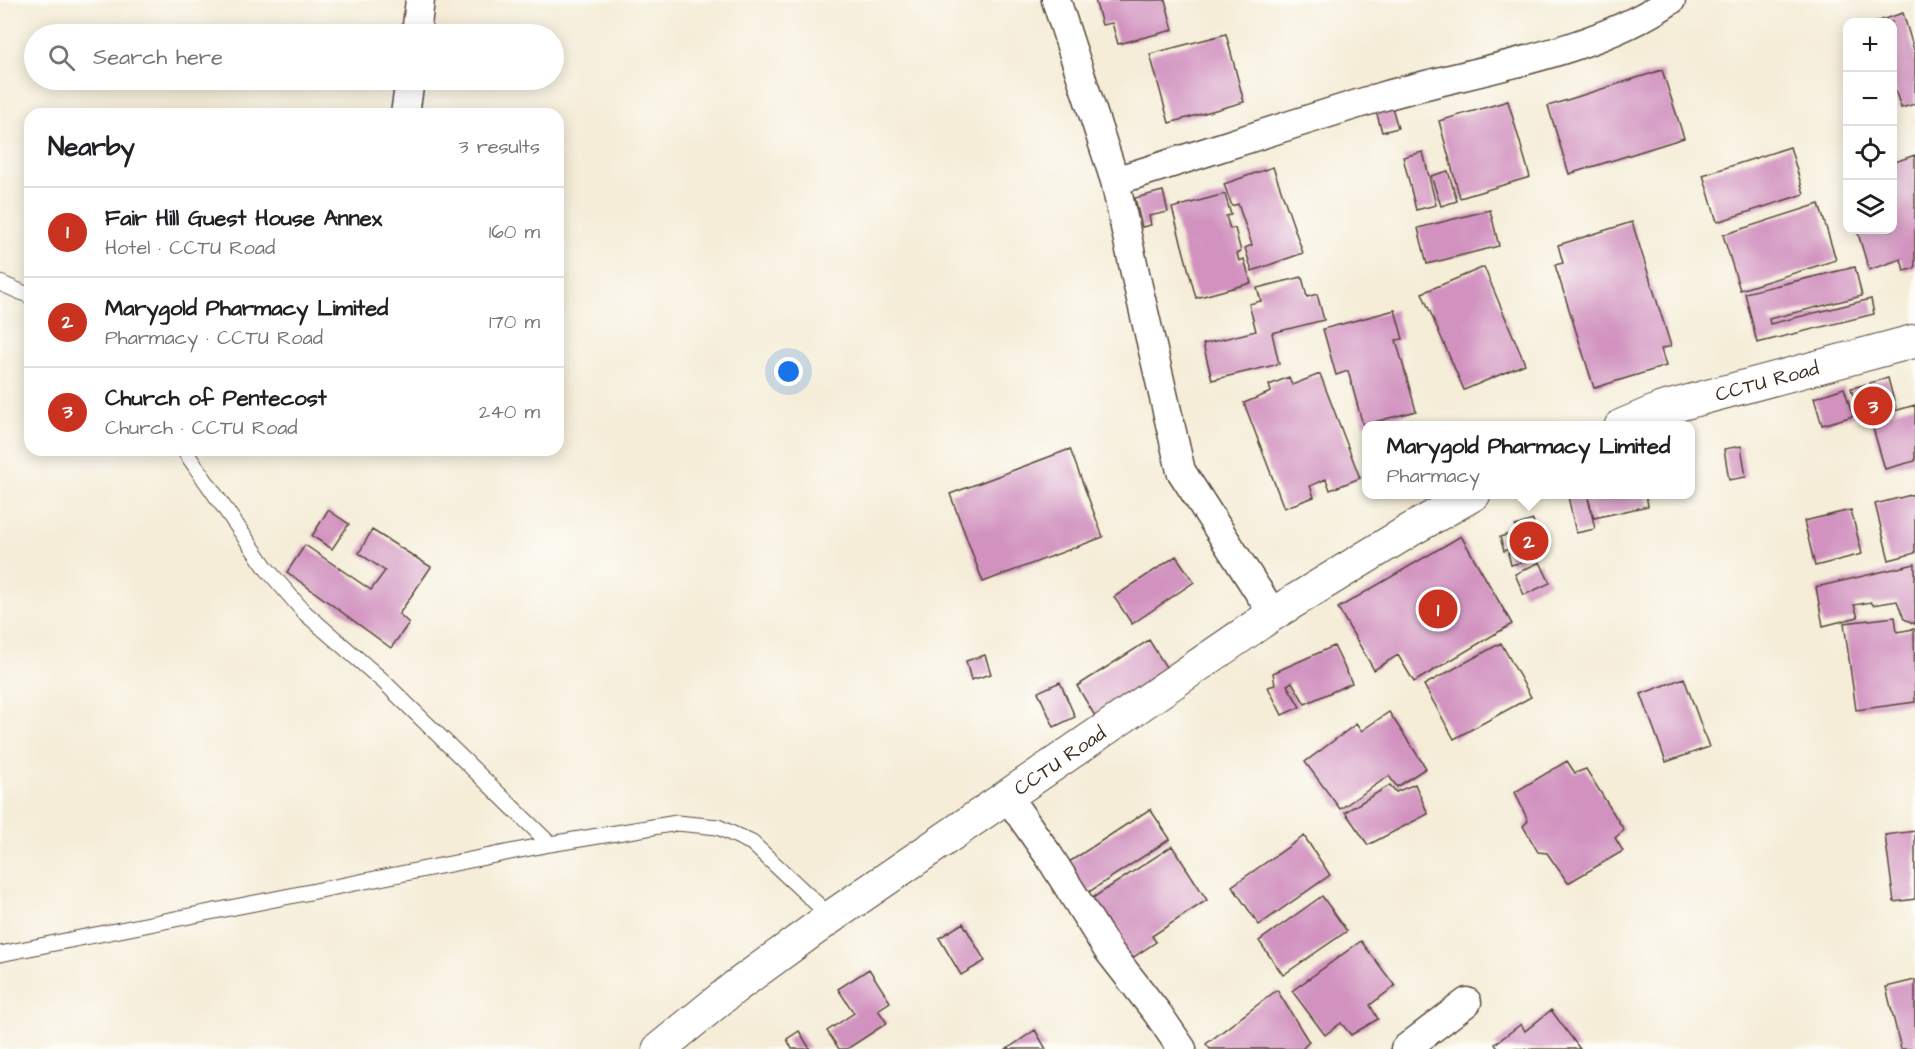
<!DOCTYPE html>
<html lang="en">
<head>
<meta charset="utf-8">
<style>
  :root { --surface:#fff; --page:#f2f2f2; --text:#202124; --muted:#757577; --line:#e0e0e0; --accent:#c8321e }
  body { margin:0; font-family:"Architects Daughter",sans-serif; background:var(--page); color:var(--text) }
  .controls { position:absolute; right:18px; top:18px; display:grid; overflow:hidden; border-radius:12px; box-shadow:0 3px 15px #0003 }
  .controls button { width:54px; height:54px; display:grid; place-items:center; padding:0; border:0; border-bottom:2px solid var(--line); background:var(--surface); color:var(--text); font:30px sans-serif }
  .you { position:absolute; left:789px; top:372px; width:21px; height:21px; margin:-15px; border:4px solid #fff; border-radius:50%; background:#1a73e8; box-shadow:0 0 0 9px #1a73e833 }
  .badge { display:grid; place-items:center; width:39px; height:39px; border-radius:50%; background:var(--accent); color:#fff; font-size:20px; font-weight:700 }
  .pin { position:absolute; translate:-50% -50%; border:3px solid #fff; box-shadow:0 2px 6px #0006 }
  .popup { position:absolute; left:1362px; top:421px; width:333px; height:78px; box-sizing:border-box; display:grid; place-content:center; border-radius:12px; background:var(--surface); filter:drop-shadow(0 2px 4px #0005); font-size:20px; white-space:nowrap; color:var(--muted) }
  .popup b { font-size:22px; color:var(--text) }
  .popup::after { content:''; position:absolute; left:50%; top:100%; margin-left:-12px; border:12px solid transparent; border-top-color:var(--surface) }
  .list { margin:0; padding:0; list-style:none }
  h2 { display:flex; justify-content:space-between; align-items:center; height:78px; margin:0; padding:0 24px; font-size:26px }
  h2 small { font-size:20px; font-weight:400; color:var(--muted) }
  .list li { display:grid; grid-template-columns:39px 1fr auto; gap:18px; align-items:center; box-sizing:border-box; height:90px; padding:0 24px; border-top:2px solid var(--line) }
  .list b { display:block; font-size:22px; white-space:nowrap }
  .list p { margin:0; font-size:20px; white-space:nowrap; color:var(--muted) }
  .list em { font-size:20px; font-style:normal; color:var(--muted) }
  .icon { flex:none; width:33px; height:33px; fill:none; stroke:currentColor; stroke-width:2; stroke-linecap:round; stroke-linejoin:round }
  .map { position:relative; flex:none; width:1915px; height:1049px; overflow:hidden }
  .search { position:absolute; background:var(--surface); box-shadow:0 3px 15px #0003; left:24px; top:24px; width:540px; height:66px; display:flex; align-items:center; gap:15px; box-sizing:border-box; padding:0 21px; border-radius:33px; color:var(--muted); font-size:22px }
  .panel { position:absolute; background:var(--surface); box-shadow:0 3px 15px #0003; left:24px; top:108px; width:540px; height:348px; border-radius:18px }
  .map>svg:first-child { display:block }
</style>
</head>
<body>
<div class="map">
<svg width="1915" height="1049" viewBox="0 0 1915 1049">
  <rect width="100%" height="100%" fill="#fdfcf7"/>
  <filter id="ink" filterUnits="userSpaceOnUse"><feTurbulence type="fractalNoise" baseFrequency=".0167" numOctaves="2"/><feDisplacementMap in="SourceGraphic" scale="12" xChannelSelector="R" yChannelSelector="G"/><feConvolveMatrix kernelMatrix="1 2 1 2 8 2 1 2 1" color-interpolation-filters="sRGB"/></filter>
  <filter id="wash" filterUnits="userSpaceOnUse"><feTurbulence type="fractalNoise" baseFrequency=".008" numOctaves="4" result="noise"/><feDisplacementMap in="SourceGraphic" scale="24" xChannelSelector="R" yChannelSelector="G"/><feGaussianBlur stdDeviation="1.35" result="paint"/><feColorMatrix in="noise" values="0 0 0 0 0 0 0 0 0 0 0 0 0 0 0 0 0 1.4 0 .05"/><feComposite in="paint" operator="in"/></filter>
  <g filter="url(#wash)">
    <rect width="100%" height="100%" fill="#f5edd8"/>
    <g id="blocks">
      <path fill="#d192bf" d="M 1095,0 L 1165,0 L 1173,30 L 1118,44 L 1112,23 L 1102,25 Z
        M 1903,13 L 1915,53 L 1915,104 L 1901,108 L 1892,80 L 1892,22 L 1875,22 Z
        M 1226,34 L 1244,102 L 1169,123 L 1150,54 Z
        M 1662,70 L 1684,138 L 1569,174 L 1548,106 Z
        M 1508,101 L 1530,177 L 1460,198 L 1439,121 Z
        M 1392,107 L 1398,128 L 1382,132 L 1376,111 Z
        M 1790,147 L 1804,194 L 1717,222 L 1703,175 Z
        M 1423,152 L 1436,205 L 1416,210 L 1403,157 Z
        M 1915,155 L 1915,268 L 1904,271 L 1901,259 L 1869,270 L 1857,230 L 1892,230 L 1892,163 Z
        M 1273,167 L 1303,253 L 1252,271 L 1245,248 L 1252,245 L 1238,204 L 1232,206 L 1224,184 Z
        M 1448,171 L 1457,201 L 1441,206 L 1431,176 Z
        M 1163,191 L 1168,212 L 1149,216 L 1151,225 L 1142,227 L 1135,198 Z
        M 1225,194 L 1231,215 L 1226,216 L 1230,229 L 1235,228 L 1241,252 L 1237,253 L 1239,261 L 1244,259 L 1251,283 L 1196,298 L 1172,208 Z
        M 1819,204 L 1836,260 L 1740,290 L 1723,235 Z
        M 1490,210 L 1499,246 L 1427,264 L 1418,228 Z
        M 1632,222 L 1671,346 L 1661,349 L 1666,366 L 1594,388 L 1555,265 L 1563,263 L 1558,245 Z
        M 1484,267 L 1525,364 L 1464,390 L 1422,293 Z
        M 1855,267 L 1862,296 L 1769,319 L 1770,324 L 1871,299 L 1874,314 L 1757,343 L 1745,293 Z
        M 1302,277 L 1307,297 L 1317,294 L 1324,320 L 1272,333 L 1279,364 L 1212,380 L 1203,344 L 1256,331 L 1249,304 L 1261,301 L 1257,288 Z
        M 1395,310 L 1403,339 L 1396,340 L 1416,411 L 1363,425 L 1348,371 L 1336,375 L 1323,329 Z
        M 1320,374 L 1360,478 L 1330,490 L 1326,479 L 1310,486 L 1314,497 L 1284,508 L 1244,403 L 1271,392 L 1269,385 L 1289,377 L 1292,385 Z
        M 1888,378 L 1896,409 L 1859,418 L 1851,388 L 1864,385 L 1869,402 L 1875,401 L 1870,383 Z
        M 1844,388 L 1853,416 L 1822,425 L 1814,398 Z
        M 1915,405 L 1915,461 L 1885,469 L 1870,418 Z
        M 1741,446 L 1746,477 L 1729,480 L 1724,449 Z
        M 1070,449 L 1103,537 L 983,582 L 950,494 Z
        M 1575,494 L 1646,494 L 1648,506 L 1594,518 L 1588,498 L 1595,529 L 1576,533 L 1568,496 Z
        M 1915,494 L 1915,553 L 1889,560 L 1875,504 Z
        M 328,510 L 349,524 L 332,549 L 312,536 Z
        M 1851,510 L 1862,554 L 1815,566 L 1804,521 Z
        M 1533,520 L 1542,551 L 1524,556 L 1515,526 Z
        M 372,530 L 431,567 L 399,614 L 409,623 L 391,648 L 287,572 L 305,545 L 371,590 L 385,571 L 359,553 Z
        M 1515,532 L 1519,546 L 1504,551 L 1500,537 Z
        M 1461,536 L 1512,624 L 1414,682 L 1398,655 L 1374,670 L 1338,608 Z
        M 1520,550 L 1523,562 L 1511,565 L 1508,553 Z
        M 1176,556 L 1194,582 L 1132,624 L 1114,597 Z
        M 1540,562 L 1550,583 L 1524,595 L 1515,574 Z
        M 1915,564 L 1915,624 L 1904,619 L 1897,601 L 1873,605 L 1871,602 L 1854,605 L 1858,617 L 1823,626 L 1816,587 Z
        M 1895,617 L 1897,632 L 1914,629 L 1915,702 L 1856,710 L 1844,623 Z
        M 1149,640 L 1171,675 L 1098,721 L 1077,686 Z
        M 1501,643 L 1531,697 L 1454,739 L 1424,685 Z
        M 1334,646 L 1352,683 L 1305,704 L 1292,682 L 1287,685 L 1300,707 L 1282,715 L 1268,687 L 1275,685 L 1273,673 Z
        M 985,655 L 991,674 L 971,680 L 966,661 Z
        M 1684,678 L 1709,747 L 1666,762 L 1641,694 Z
        M 1060,682 L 1075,717 L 1054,727 L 1038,692 Z
        M 1389,712 L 1426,768 L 1397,787 L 1389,776 L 1340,809 L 1305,762 L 1356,724 L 1361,731 Z
        M 1567,761 L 1575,773 L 1586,769 L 1624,830 L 1615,838 L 1623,851 L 1568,883 L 1547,853 L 1538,852 L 1523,826 L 1528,821 L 1515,792 Z
        M 1415,784 L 1428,814 L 1368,845 L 1345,812 L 1390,785 L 1396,792 Z
        M 1150,809 L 1170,839 L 1086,894 L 1066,864 Z
        M 1915,831 L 1915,899 L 1894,902 L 1885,835 Z
        M 1304,836 L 1330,875 L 1259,925 L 1232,886 Z
        M 1172,846 L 1207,900 L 1152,936 L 1156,942 L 1128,961 L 1088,901 Z
        M 1322,896 L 1347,931 L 1283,975 L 1259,941 Z
        M 963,923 L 985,961 L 961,975 L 939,938 Z
        M 1361,941 L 1395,986 L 1370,1005 L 1378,1019 L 1351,1035 L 1341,1023 L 1325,1035 L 1292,991 Z
        M 869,969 L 890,1002 L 878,1010 L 887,1023 L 847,1049 L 839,1049 L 827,1031 L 854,1013 L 838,989 Z
        M 1915,980 L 1915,1049 L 1901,1049 L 1886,987 Z
        M 1277,990 L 1309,1042 L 1302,1049 L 1210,1049 L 1206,1044 Z
        M 1551,1010 L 1580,1049 L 1498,1049 L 1495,1044 L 1521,1024 L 1525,1031 Z
        M 1035,1030 L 1046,1049 L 1007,1049 Z
        M 799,1031 L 810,1049 L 792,1049 L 787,1039 Z"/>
    </g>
  </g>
  <g filter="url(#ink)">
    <use href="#blocks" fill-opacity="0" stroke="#57473a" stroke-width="1.5"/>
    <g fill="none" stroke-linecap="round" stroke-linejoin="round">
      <defs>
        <path id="service" d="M 0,283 L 30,296
          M 184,450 L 267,569 L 304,612 L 383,681 L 550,844
          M 0,954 L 550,844 L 677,823 L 718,827 L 752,843 L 831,917"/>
        <path id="minor" d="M 1056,0 L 1115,181 L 1137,282 L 1181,471 L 1273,614
          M 416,34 L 420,0
          M 405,114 L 410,80
          M 1115,181 C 1205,153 1294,123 1384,96 C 1475,70 1593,54 1671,0
          M 1007,796 L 1049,856 L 1108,950 L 1158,1014 L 1182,1049
          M 1405,1049 L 1467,1002"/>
        <g id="tertiary">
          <path id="s1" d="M 1621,426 L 1661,409 L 1915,341"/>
          <path id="s2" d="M 659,1049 L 735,987 L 831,917 L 1273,614 L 1412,529 L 1474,494"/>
        </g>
      </defs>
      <use href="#service" stroke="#57473a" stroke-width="17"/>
      <use href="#minor" stroke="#57473a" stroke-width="31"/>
      <use href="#tertiary" stroke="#57473a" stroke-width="35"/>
      <use href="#service" stroke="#fff" stroke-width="15"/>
      <use href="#minor" stroke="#fff" stroke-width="28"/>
      <use href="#tertiary" stroke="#fff" stroke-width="33"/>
    </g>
  </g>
  <g text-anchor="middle" stroke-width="6" stroke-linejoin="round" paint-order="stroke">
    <g font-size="20" fill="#3b2a1e" stroke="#fdfcf7">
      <text dy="7" stroke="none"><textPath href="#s1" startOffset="153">CCTU Road</textPath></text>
      <text dy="7" stroke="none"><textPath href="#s2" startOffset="494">CCTU Road</textPath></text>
    </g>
  </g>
</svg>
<div class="controls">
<button>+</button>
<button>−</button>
<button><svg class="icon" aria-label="locate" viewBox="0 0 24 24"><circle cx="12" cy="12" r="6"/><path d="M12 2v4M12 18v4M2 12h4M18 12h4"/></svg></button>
<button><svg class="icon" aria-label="layers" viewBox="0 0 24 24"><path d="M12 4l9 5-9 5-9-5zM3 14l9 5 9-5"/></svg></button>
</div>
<div class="you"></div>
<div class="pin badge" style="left:1438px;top:609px">1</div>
<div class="pin badge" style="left:1529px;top:541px">2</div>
<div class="popup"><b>Marygold Pharmacy Limited</b>Pharmacy</div>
<div class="pin badge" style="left:1873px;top:406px">3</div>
<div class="search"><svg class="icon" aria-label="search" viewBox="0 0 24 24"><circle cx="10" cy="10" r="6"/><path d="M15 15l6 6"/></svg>Search here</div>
<section class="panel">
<h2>Nearby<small>3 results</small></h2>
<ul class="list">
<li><span class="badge">1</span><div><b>Fair Hill Guest House Annex</b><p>Hotel · CCTU Road</p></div><em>160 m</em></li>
<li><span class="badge">2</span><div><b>Marygold Pharmacy Limited</b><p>Pharmacy · CCTU Road</p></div><em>170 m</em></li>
<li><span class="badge">3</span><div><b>Church of Pentecost</b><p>Church · CCTU Road</p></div><em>240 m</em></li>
</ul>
</section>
</div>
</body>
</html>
